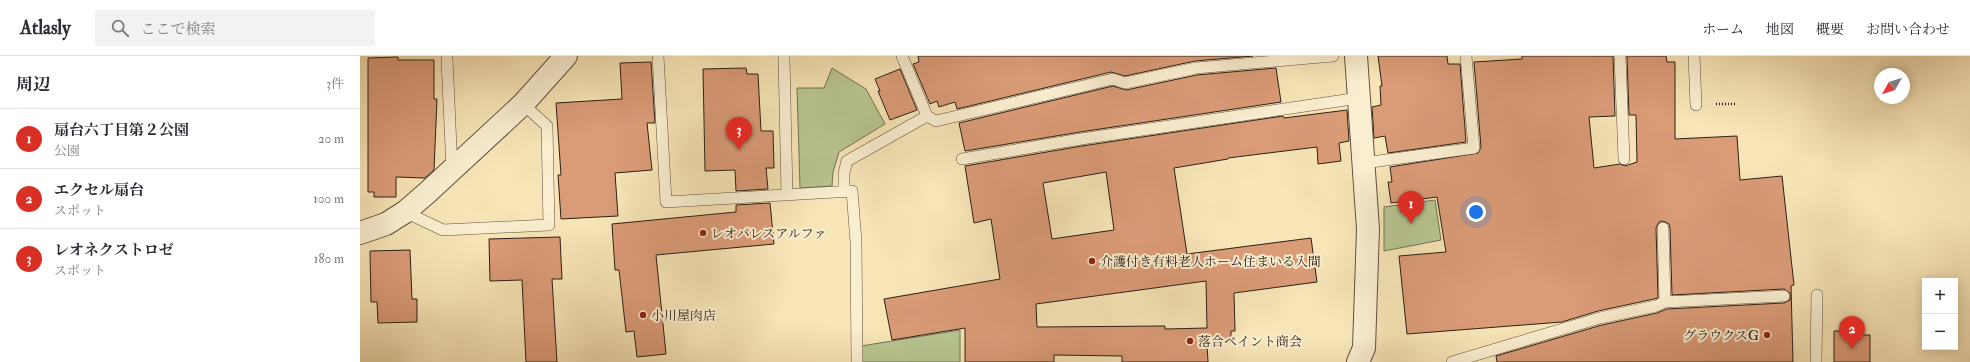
<!DOCTYPE html>
<html lang="ja">
<head>
<meta charset="utf-8">
<style>
  :root { --surface:#fff; --page:#f2f2f3; --text:#2b2b33; --muted:#7c7c81; --line:#e1e1e2; --accent:#d93025 }
  body { margin:0; font-family:"IM FELL Double Pica","Noto Serif JP",serif; background:var(--page); color:var(--text) }
  .controls { position:absolute; right:12px; bottom:12px; display:grid; overflow:hidden; border-radius:0px; box-shadow:0 2px 10px #0003 }
  .controls button { width:36px; height:36px; display:grid; place-items:center; padding:0; border:0; border-bottom:1px solid var(--line); background:var(--surface); color:var(--text); font:20px sans-serif }
  .compass { position:absolute; left:1514px; top:12px; width:36px; height:36px; border-radius:50%; background:var(--surface); box-shadow:0 2px 10px #0003; rotate:231deg }
  .you { position:absolute; left:1116px; top:156px; width:14px; height:14px; margin:-10px; border:3px solid #fff; border-radius:50%; background:#1a73e8; box-shadow:0 0 0 6px #1a73e833 }
  .badge { display:grid; place-items:center; width:26px; height:26px; border-radius:50%; background:var(--accent); color:#fff; font-size:13px; font-weight:700 }
  .pin { position:absolute; translate:-50% -33px; filter:drop-shadow(0 1px 2px #0008) }
  .pin::after { content:''; position:absolute; top:21px; width:14px; height:12px; background:inherit; clip-path:polygon(0 0,100% 0,50% 100%) }
  .list { margin:0; padding:0; list-style:none }
  h2 { display:flex; justify-content:space-between; align-items:center; height:52px; margin:0; padding:0 16px; font-size:17px }
  h2 small { font-size:13px; font-weight:400; color:var(--muted) }
  .list li { display:grid; grid-template-columns:26px 1fr auto; gap:12px; align-items:center; box-sizing:border-box; height:60px; padding:0 16px; border-top:1px solid var(--line) }
  .list b { display:block; font-size:15px; white-space:nowrap }
  .list p { margin:0; font-size:13px; white-space:nowrap; color:var(--muted) }
  .list em { font-size:13px; font-style:normal; color:var(--muted) }
  .icon { flex:none; width:22px; height:22px; fill:none; stroke:currentColor; stroke-width:2; stroke-linecap:round; stroke-linejoin:round }
  .map { position:relative; flex:none; width:1610px; height:306px; overflow:hidden }
  header { display:flex; align-items:center; gap:24px; box-sizing:border-box; height:56px; padding:0 20px; background:var(--surface); border-bottom:1px solid var(--line) }
  header strong { font-size:19px }
  nav { display:flex; gap:22px; margin-inline-start:auto; font-size:14px }
  .search { width:280px; height:36px; background:var(--page); display:flex; align-items:center; gap:10px; box-sizing:border-box; padding:0 14px; border-radius:0px; color:var(--muted); font-size:15px }
  main { display:flex }
  aside { flex:1; background:var(--surface) }
  .map>svg:first-child { display:block }
</style>
</head>
<body>
<header>
<strong>Atlasly</strong>
<div class="search"><svg class="icon" aria-label="search" viewBox="0 0 24 24"><circle cx="10" cy="10" r="6"/><path d="M15 15l6 6"/></svg>ここで検索</div>
<nav><a>ホーム</a><a>地図</a><a>概要</a><a>お問い合わせ</a></nav>
</header>
<main>
<aside>
<h2>周辺<small>3件</small></h2>
<ul class="list">
<li><span class="badge">1</span><div><b>扇台六丁目第２公園</b><p>公園</p></div><em>20 m</em></li>
<li><span class="badge">2</span><div><b>エクセル扇台</b><p>スポット</p></div><em>100 m</em></li>
<li><span class="badge">3</span><div><b>レオネクストロゼ</b><p>スポット</p></div><em>180 m</em></li>
</ul>
</aside>
<div class="map">
<svg width="1610" height="306" viewBox="0 0 1610 306">
  <rect width="100%" height="100%" fill="#f7e5b7"/>
  <filter id="stains"><feTurbulence type="fractalNoise" baseFrequency=".005" numOctaves="4"/><feColorMatrix values="0 0 0 0 .2 0 0 0 0 .09 0 0 0 0 .02 0 0 0 .5 -.17"/></filter>
  <radialGradient id="worn" r=".72"><stop offset=".6" stop-color="#630" stop-opacity="0"/><stop offset="1" stop-color="#630" stop-opacity=".3"/></radialGradient>
  <path fill="#b8c692" stroke="#727354" d="M 472,12 L 506,33 L 525,68 L 479,96 L 473,116 L 472,130 L 440,132 L 437,32 L 464,32 Z
    M 1075,144 L 1081,184 L 1024,195 L 1024,151 Z
    M 600,274 L 600,306 L 501,306 L 501,290 Z"/>
  <path fill="#da9b77" stroke="#2c2016" fill-rule="evenodd" d="M 558,0 L 893,0 L 835,5 L 765,20 L 751,16 L 597,53 L 595,46 L 579,51 L 577,45 L 570,48 L 553,8 L 559,6 Z
    M 1018,0 L 1087,0 L 1088,8 L 1100,8 L 1106,86 L 1028,97 L 1025,80 L 1014,82 L 1012,51 L 1021,49 L 1020,30 L 1022,30 Z
    M 1162,0 L 1253,0 L 1255,60 L 1229,61 L 1234,112 L 1260,108 L 1265,110 L 1277,106 L 1276,59 L 1269,59 L 1267,0 L 1306,0 L 1307,6 L 1315,6 L 1315,83 L 1377,80 L 1380,124 L 1422,120 L 1434,229 L 1431,230 L 1433,306 L 1137,306 L 1136,300 L 1242,269 L 1297,257 L 1307,253 L 1424,247 L 1430,244 L 1430,237 L 1424,233 L 1312,239 L 1310,172 L 1309,168 L 1303,165 L 1299,166 L 1296,172 L 1298,242 L 1294,243 L 1238,255 L 1202,266 L 1047,278 L 1039,200 L 1086,196 L 1077,141 L 1031,147 L 1028,126 L 1032,126 L 1030,111 L 1118,97 L 1121,91 L 1114,6 L 1162,3 Z
    M 38,1 L 38,4 L 74,4 L 74,43 L 77,43 L 74,114 L 65,122 L 36,121 L 36,141 L 14,141 L 14,136 L 8,136 L 8,2 Z
    M 291,6 L 295,67 L 287,67 L 292,114 L 255,117 L 258,160 L 201,163 L 198,119 L 201,119 L 196,47 L 262,43 L 260,7 Z
    M 386,12 L 387,18 L 398,18 L 401,75 L 413,75 L 414,112 L 406,112 L 408,133 L 376,135 L 375,114 L 345,115 L 343,13 Z
    M 916,12 L 921,46 L 720,76 L 605,95 L 599,67 L 753,30 L 766,34 L 837,19 Z
    M 540,13 L 557,54 L 530,64 L 518,35 L 520,35 L 515,23 Z
    M 987,54 L 989,85 L 979,87 L 981,105 L 958,108 L 957,91 L 868,102 L 868,103 L 814,112 L 827,198 L 951,182 L 957,226 L 874,237 L 875,275 L 871,275 L 871,286 L 847,287 L 848,306 L 762,306 L 762,300 L 694,299 L 694,306 L 605,306 L 605,272 L 532,284 L 524,243 L 640,223 L 631,163 L 614,167 L 605,110 L 722,90 L 923,60 L 924,62 ZM 746,116 L 754,174 L 692,183 L 683,127 ZM 846,225 L 847,272 L 805,273 L 805,270 L 677,271 L 676,248 Z
    M 410,147 L 414,188 L 296,199 L 306,298 L 277,301 L 274,275 L 266,276 L 259,214 L 255,214 L 252,168 L 376,156 L 376,149 Z
    M 200,181 L 202,223 L 192,223 L 197,306 L 166,306 L 162,224 L 130,225 L 129,183 Z
    M 50,194 L 52,243 L 57,243 L 57,266 L 18,267 L 17,246 L 11,246 L 10,195 Z
    M 1474,275 L 1498,275 L 1498,279 L 1510,279 L 1510,306 L 1474,306 Z"/>
  <g fill="none" stroke-linecap="round" stroke-linejoin="round">
    <defs>
      <path id="service" d="M 298,0 L 306,146 L 492,135 L 496,186 L 497,306
        M 424,0 L 427,139
        M 542,0 L 567,60 L 576,65 L 753,23 L 765,27 L 836,12 L 973,0
        M 1260,0 L 1264,103
        M 1334,0 L 1336,49
        M 87,3 L 92,114
        M 602,103 L 721,83 L 999,42
        M 1004,107 L 1114,92 L 1106,0
        M 484,135 L 484,117 L 487,105 L 567,60
        M 45,156 L 83,174 L 189,169 L 187,70 L 163,48
        M 1303,172 L 1305,246
        M 1092,306 L 1240,262 L 1296,250 L 1305,246 L 1424,240
        M 1456,306 L 1457,239"/>
      <path id="minor" d="M 996,0 L 1008,173 L 1004,292 L 998,306
        M 0,177 L 26,168 L 45,156 L 68,136 L 163,48 L 206,0"/>
    </defs>
    <use href="#service" stroke="#5f513e" stroke-width="12"/>
    <use href="#minor" stroke="#5f513e" stroke-width="24"/>
    <path stroke="#2c2016" stroke-width="2.5" stroke-dasharray="1 2" stroke-linecap="butt" d="M 1356,48 L 1377,48"/>
    <use href="#service" stroke="#faeed0" stroke-width="11"/>
    <use href="#minor" stroke="#faeed0" stroke-width="22"/>
  </g>
  <g fill="#8f2418" stroke="#faeed0" stroke-width="1.5">
    <circle cx="343" cy="177" r="4"/>
    <circle cx="732" cy="205" r="4"/>
    <circle cx="283" cy="259" r="4"/>
    <circle cx="1407" cy="279" r="4"/>
    <circle cx="830" cy="285" r="4"/>
  </g>
  <g text-anchor="middle" stroke-width="4" stroke-linejoin="round" paint-order="stroke">
    <g font-size="13" fill="#2c2016" stroke="#faeed0" text-anchor="start">
      <text x="351" y="182">レオパレスアルファ</text>
      <text x="740" y="210">介護付き有料老人ホーム住まいる入間</text>
      <text x="291" y="264">小川屋肉店</text>
      <text x="1399" y="284" text-anchor="end">グラウクスG</text>
      <text x="838" y="290">落合ペイント商会</text>
    </g>
  </g>
  <rect width="100%" height="100%" filter="url(#stains)"/>
  <rect width="100%" height="100%" fill="url(#worn)"/>
</svg>
<div class="controls">
<button>+</button>
<button>−</button>
</div>
<svg class="compass" viewBox="-18 -18 36 36"><path d="M0-13l5 13h-10z" fill="#e53935"/><path d="M0 13l5-13h-10z" fill="#7c7c81"/></svg>
<div class="you"></div>
<div class="pin badge" style="left:1051px;top:168px">1</div>
<div class="pin badge" style="left:1492px;top:293px">2</div>
<div class="pin badge" style="left:379px;top:94px">3</div>
</div>
</main>
</body>
</html>
